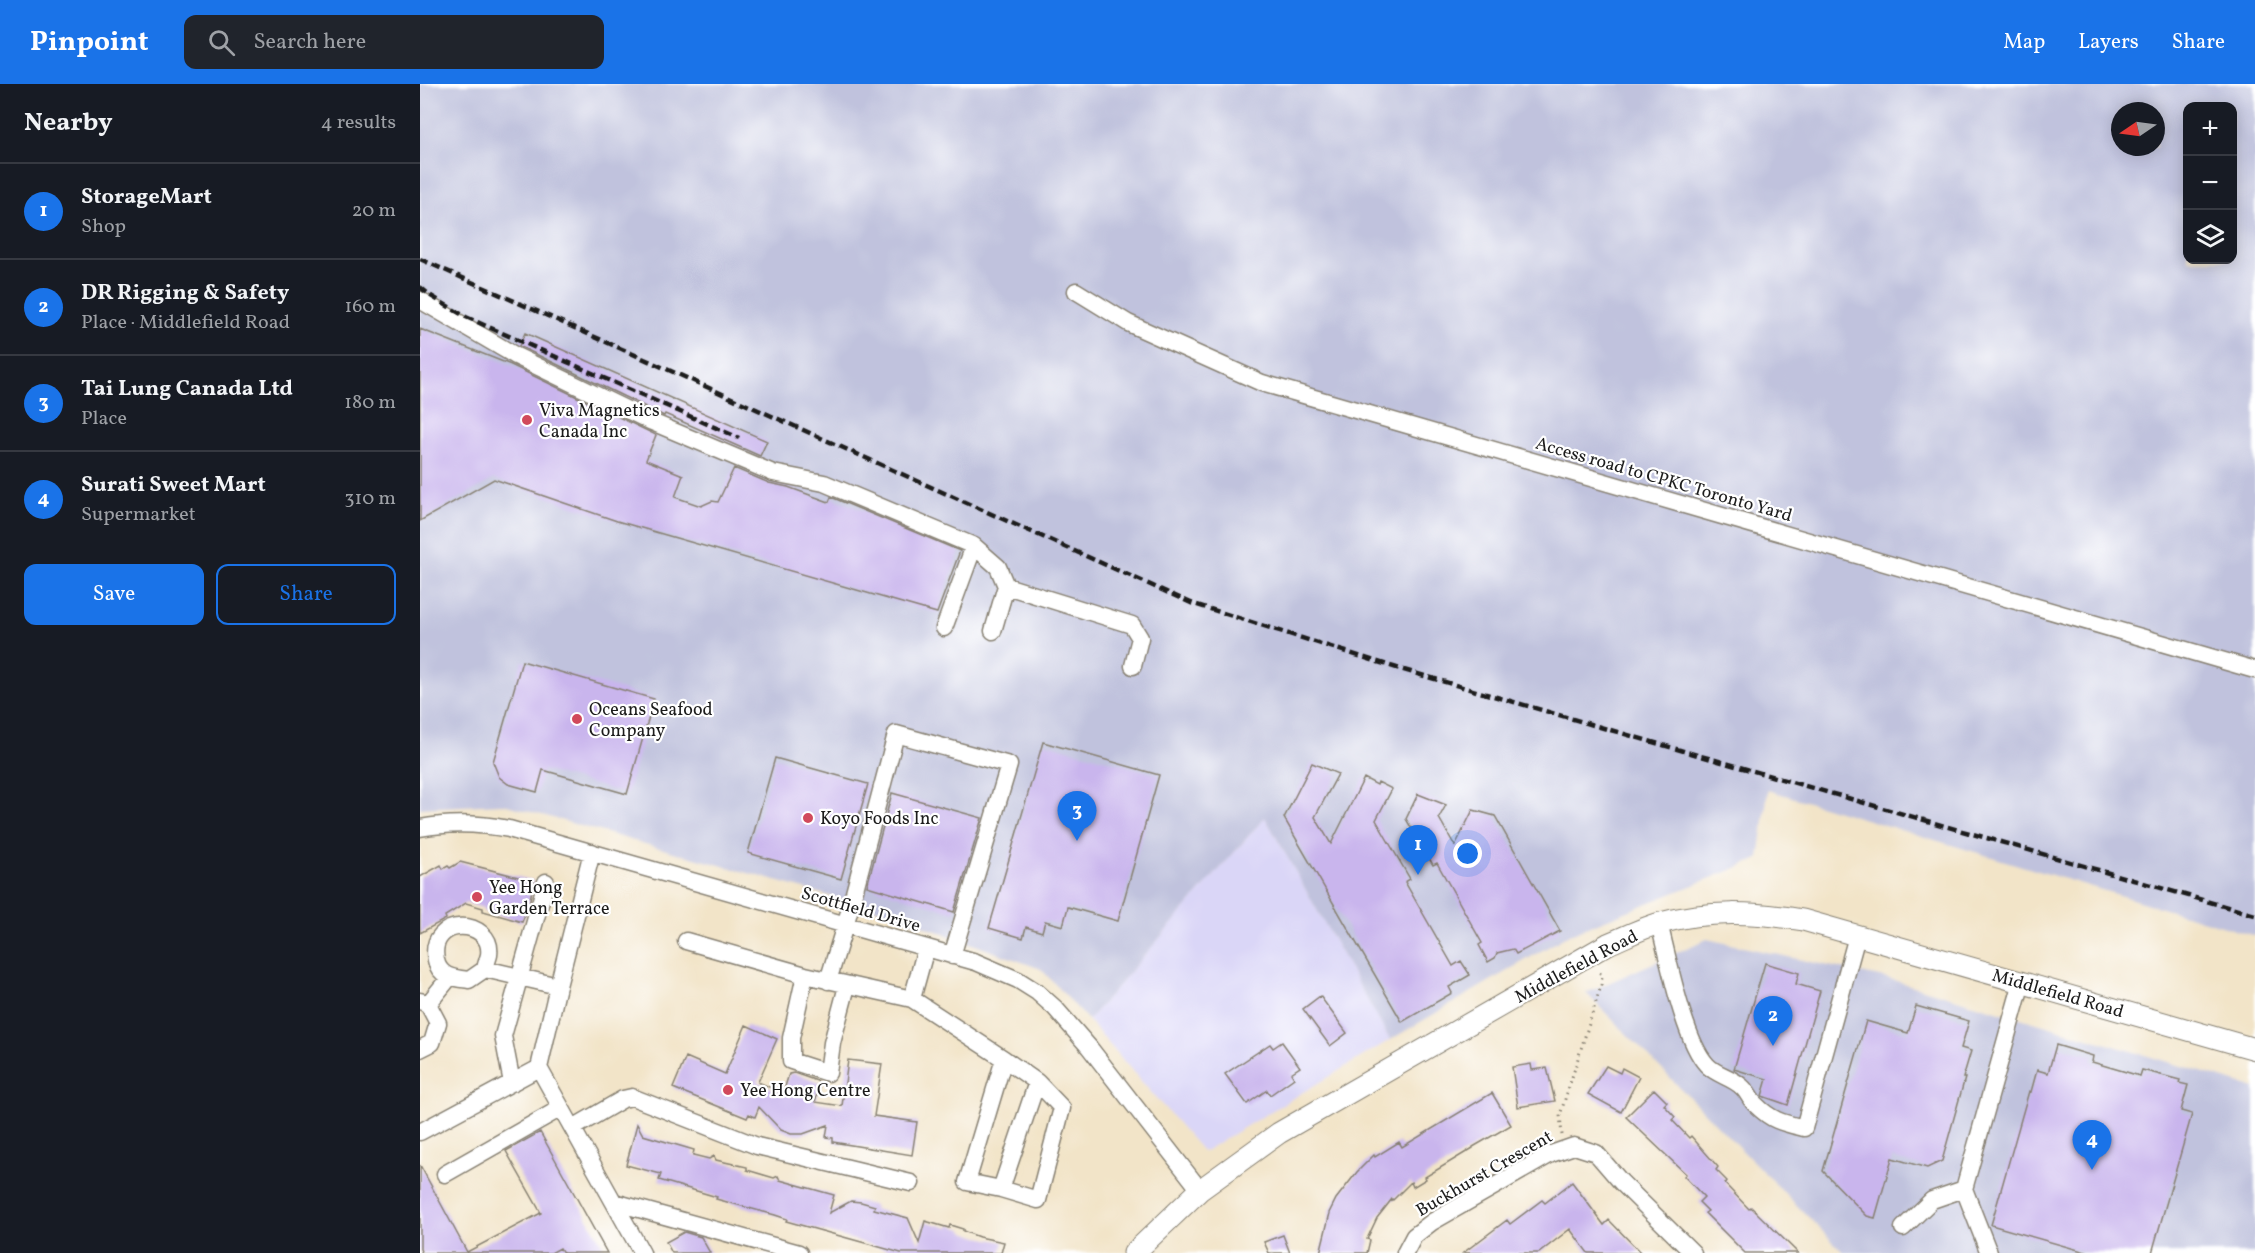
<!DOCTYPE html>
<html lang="en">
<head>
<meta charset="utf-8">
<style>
  :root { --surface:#171b24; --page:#20242c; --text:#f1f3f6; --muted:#9ea1a6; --line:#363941; --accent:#1a73e8 }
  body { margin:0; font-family:Vollkorn,serif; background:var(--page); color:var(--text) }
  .controls { position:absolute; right:18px; top:18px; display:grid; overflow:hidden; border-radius:12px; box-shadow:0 3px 15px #0003 }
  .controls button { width:54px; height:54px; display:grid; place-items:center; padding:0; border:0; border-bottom:2px solid var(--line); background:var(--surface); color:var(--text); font:30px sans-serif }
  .compass { position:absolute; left:1691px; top:18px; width:54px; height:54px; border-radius:50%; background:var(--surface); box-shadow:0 3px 15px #0003; rotate:257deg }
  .you { position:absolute; left:1048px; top:770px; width:21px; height:21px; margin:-15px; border:4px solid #fff; border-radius:50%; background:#1a73e8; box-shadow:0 0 0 9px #1a73e833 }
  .badge { display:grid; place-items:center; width:39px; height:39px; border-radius:50%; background:var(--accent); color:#fff; font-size:20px; font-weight:700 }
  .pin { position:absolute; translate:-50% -50px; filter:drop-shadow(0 2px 3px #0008) }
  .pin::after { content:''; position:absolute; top:32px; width:21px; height:18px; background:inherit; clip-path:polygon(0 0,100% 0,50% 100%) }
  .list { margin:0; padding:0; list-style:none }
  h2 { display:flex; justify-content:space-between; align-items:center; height:78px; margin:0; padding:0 24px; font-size:26px }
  h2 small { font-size:20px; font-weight:400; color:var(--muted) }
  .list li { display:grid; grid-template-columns:39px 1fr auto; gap:18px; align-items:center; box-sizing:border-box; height:96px; padding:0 24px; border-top:2px solid var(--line) }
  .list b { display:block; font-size:22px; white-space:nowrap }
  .list p { margin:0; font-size:20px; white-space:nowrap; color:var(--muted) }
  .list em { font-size:20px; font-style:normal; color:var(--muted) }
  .actions { display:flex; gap:12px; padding:18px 24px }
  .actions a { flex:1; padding:14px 0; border:2px solid var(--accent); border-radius:12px; text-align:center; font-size:21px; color:var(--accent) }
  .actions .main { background:var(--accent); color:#fff }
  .icon { flex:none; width:33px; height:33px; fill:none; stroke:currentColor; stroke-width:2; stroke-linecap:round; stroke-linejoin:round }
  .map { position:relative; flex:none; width:1835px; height:1169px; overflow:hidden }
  header { display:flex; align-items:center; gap:36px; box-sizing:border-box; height:84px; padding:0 30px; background:var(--accent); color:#fff }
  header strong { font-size:28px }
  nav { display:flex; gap:33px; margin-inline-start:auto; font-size:21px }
  .search { width:420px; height:54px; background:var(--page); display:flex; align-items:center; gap:15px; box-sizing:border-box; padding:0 21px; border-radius:12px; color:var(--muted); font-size:22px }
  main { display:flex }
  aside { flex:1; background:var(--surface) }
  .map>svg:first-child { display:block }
</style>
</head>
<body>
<header>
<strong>Pinpoint</strong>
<div class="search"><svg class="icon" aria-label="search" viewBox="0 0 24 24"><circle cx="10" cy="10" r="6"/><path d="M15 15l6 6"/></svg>Search here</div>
<nav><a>Map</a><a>Layers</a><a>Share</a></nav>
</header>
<main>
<aside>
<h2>Nearby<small>4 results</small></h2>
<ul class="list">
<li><span class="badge">1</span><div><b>StorageMart</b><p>Shop</p></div><em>20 m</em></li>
<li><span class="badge">2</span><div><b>DR Rigging &amp; Safety</b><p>Place · Middlefield Road</p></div><em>160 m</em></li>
<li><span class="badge">3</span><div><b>Tai Lung Canada Ltd</b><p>Place</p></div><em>180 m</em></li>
<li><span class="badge">4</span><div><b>Surati Sweet Mart</b><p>Supermarket</p></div><em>310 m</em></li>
</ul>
<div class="actions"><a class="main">Save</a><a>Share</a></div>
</aside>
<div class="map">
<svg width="1835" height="1169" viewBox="0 0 1835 1169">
  <rect width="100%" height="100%" fill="#fff"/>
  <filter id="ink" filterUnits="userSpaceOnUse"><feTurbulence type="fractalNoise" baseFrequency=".0167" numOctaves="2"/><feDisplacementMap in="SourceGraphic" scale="12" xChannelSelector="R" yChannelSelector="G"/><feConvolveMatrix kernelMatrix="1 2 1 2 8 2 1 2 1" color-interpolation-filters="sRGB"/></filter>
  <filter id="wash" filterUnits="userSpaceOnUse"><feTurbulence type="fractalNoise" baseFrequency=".008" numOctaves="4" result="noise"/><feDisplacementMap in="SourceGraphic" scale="24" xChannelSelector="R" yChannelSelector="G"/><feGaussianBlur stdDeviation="1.35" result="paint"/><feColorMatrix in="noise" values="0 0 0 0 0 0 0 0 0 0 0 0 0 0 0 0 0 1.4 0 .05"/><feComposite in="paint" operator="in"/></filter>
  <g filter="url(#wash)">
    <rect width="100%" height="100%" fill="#f2e4c8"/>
    <path fill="#dad6f7" d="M 845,733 L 970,956 L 783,1068 L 668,936 Z"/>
    <path fill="#c0c2dd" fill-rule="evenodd" d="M 0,0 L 1835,0 L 1835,852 L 1348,706 L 1339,775 L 1150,850 L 970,956 L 845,733 L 668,936 L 621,885 L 459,826 L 83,720 L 0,724 ZM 1768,22 L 1812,22 L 1812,176 L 1768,176 ZM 1700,27 L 1736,27 L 1736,63 L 1700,63 Z
      M 1287,855 L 1473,896 L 1835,1004 L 1835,1169 L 1424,1169 L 1166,909 Z"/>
    <g id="blocks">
      <path fill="#c9b5ed" d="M 0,245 L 91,281 L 236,351 L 226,376 L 263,391 L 255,413 L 281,422 L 292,417 L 298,418 L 314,384 L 349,399 L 368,403 L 409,418 L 411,413 L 540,467 L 517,529 L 197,437 L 74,395 L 0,437 Z
        M 105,249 L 347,357 L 340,372 L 245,330 L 244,332 L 236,328 L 101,263 L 99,262 Z
        M 102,577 L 234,615 L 207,710 L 123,686 L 117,708 L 88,700 L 79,693 L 73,678 Z
        M 623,658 L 739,691 L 698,837 L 648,823 L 643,842 L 625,837 L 622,848 L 606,843 L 603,854 L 569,844 Z
        M 355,674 L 448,700 L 421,795 L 328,769 Z
        M 892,679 L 918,690 L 895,733 L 911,760 L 944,694 L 957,701 L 958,698 L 972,705 L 956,736 L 990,795 L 985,798 L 1033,882 L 1041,877 L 1050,891 L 1029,903 L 1032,909 L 982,938 L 864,734 Z
        M 472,709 L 562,734 L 534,828 L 447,802 Z
        M 998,710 L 1026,721 L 1019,734 L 1035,762 L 1053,726 L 1075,732 L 1140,847 L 1096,870 L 1093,865 L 1077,869 L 1075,874 L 1068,878 L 1059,861 L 1062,859 L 1017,779 L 1013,781 L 986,735 Z
        M 40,778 L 114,797 L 109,820 L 102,838 L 63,827 L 63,824 L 46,819 L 25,832 L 26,835 L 0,849 L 0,793 L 21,781 L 23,785 L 28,782 L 30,784 Z
        M 1345,879 L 1379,889 L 1376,900 L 1400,907 L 1368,1021 L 1342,1012 L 1347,995 L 1314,985 Z
        M 900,912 L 927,949 L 910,962 L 883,925 Z
        M 1496,922 L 1549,937 L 1541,964 L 1551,967 L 1543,994 L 1545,994 L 1522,1077 L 1507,1084 L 1472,1074 L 1455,1134 L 1447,1132 L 1403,1087 L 1446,937 L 1488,949 Z
        M 326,941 L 357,955 L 338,998 L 363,1009 L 369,990 L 374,989 L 397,997 L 400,999 L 395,1018 L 422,1022 L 428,976 L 462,980 L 454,1032 L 497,1038 L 492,1071 L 413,1058 L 413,1054 L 406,1053 L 408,1041 L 383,1050 L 371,1050 L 361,1046 L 339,1023 L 335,1033 L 329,1030 L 327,1034 L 253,1004 L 266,973 L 305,990 Z
        M 862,958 L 880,983 L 871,989 L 874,994 L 850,1011 L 847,1006 L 827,1020 L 805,990 L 850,960 L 853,964 Z
        M 1636,961 L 1673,972 L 1672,978 L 1720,992 L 1722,986 L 1760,996 L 1759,999 L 1768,1001 L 1761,1027 L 1772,1030 L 1732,1169 L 1669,1169 L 1571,1141 L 1609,1007 L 1611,1008 L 1617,986 L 1628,989 Z
        M 1111,980 L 1112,986 L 1127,984 L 1135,1017 L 1098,1023 L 1092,983 Z
        M 1186,982 L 1200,989 L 1202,984 L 1219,993 L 1201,1028 L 1168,1010 Z
        M 1234,1005 L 1247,1018 L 1244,1021 L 1255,1033 L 1252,1036 L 1269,1054 L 1271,1052 L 1298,1083 L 1296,1086 L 1307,1097 L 1305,1100 L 1329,1125 L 1331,1123 L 1378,1169 L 1325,1169 L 1285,1129 L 1288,1127 L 1279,1118 L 1284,1113 L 1264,1092 L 1266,1090 L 1206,1033 Z
        M 1072,1009 L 1091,1041 L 1053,1063 L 1053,1064 L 1005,1093 L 1006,1095 L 993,1103 L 991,1098 L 973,1116 L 972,1115 L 957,1134 L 947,1155 L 950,1156 L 947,1169 L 900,1169 L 910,1129 L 909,1129 L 916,1115 L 937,1088 L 954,1071 L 955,1073 L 979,1058 L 982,1063 Z
        M 217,1040 L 223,1051 L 274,1066 L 273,1071 L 289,1075 L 294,1072 L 296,1076 L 327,1083 L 327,1086 L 354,1094 L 358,1092 L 360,1096 L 414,1111 L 409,1129 L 431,1117 L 441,1118 L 455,1122 L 454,1125 L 488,1134 L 499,1159 L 505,1137 L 529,1144 L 530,1141 L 543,1145 L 543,1147 L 559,1153 L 584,1158 L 581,1169 L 481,1169 L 366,1137 L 367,1135 L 355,1131 L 296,1115 L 297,1113 L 239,1096 L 241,1090 L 206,1081 Z
        M 120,1048 L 187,1169 L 143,1169 L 140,1164 L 131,1169 L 2,1169 L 0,1165 L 0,1081 L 47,1168 L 121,1129 L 86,1067 Z
        M 1152,1098 L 1184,1141 L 1189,1136 L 1221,1169 L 1168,1169 L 1150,1145 L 1119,1169 L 1043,1169 L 1087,1136 L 1090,1140 L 1122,1116 L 1125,1119 Z
        M 264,1148 L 281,1153 L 290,1169 L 252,1169 L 246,1158 Z
        M 863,1151 L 870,1169 L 849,1169 L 844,1158 Z"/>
    </g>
  </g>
  <g filter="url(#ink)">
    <use href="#blocks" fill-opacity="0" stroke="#878072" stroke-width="1.5"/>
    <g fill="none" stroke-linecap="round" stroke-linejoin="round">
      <defs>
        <path id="minor" d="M 656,207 L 708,239 L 842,299 L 1835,586
          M 0,216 L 96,272 L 232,338 L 353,389 L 404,399 L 554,462 L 578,483 L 586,502 L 573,547
          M 586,502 L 712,541 L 720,554 L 713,582
          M 524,544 L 554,462
          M 0,744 C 31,738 58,739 89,745 L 556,878 L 598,896 L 617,908 L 635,924 L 669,963 L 780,1106
          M 172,768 L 138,902 L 119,984 L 222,1169
          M 1239,839 C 1248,874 1264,957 1287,981 C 1296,991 1312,993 1322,1003 C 1328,1008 1330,1016 1336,1021 C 1352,1037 1363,1039 1384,1044 L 1437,852
          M 266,857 L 385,891 L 492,915 L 506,864
          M 65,885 C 66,880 68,875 69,871 C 74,834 7,831 16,876 C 19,893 34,894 49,896 L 65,885 L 138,902
          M 385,891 L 371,954 L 371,977 L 408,989 L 412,959 L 427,902
          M 408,897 L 429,828 L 476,650 L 589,681 L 532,872
          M 492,915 L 584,975 L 547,1098 L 581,1105 L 617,998 L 642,1024 L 618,1116 L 581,1105
          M 0,917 L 8,920 L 18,939 L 12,959 L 0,965
          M 8,920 L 29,894
          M 584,975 L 617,998
          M 92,999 L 83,952 L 126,798
          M 153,1044 L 203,1015 L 212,1013 L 337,1062 L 491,1099
          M 0,1048 L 119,984
          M 25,1090 L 141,1024
          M 194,1118 L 379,1169
          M 1483,1144 L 1512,1116 L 1544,1105
          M 985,1169 L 994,1152 L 1012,1138 L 1131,1070 L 1154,1062 L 1176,1069 L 1201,1098 L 1273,1169
          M 1569,1169 L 1544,1105 L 1602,898"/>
        <path id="major" d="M 714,1169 L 780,1106 L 859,1049 L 1188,860 C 1205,853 1222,844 1240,839 C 1288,826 1335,828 1383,836 L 1835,965"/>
      </defs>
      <use href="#minor" stroke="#878072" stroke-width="19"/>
      <use href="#major" stroke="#878072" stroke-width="23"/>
      <path stroke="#878072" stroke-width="3" stroke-dasharray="1.5 4.5" stroke-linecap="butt" d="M 1142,1051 L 1140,1031 L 1181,902 L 1182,893 L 1178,885"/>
      <use href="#minor" stroke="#fff" stroke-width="16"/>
      <use href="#major" stroke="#fff" stroke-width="21"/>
      <path stroke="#1c1c1c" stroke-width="4.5" stroke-dasharray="9 4.5" stroke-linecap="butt" d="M 0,175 L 771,519 L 977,584 L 1187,645 L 1835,831
        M 0,203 L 11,212 L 46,233 L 319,354"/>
    </g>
  </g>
  <g fill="#d1495b" stroke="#fff" stroke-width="2">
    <circle cx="107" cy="336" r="6"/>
    <circle cx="157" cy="635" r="6"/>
    <circle cx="388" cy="734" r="6"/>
    <circle cx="57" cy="813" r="6"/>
    <circle cx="308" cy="1006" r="6"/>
  </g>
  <g text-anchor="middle" stroke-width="4.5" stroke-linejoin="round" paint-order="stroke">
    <g font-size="18" fill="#1c1c1c" stroke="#fff" text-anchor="start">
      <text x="119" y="332">Viva Magnetics<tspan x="119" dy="21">Canada Inc</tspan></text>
      <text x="169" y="631">Oceans Seafood<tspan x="169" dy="21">Company</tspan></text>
      <text x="400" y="740">Koyo Foods Inc</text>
      <text x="69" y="809">Yee Hong<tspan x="69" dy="21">Garden Terrace</tspan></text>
      <text x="320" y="1012">Yee Hong Centre</text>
    </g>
    <g font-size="18" fill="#1c1c1c" stroke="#fff">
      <text transform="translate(1244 395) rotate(16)" y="6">Access road to CPKC Toronto Yard</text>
      <text transform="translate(441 825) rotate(16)" y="6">Scottfield Drive</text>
      <text transform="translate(1156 882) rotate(-28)" y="6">Middlefield Road</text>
      <text transform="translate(1638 909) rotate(16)" y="6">Middlefield Road</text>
      <text transform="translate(1064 1089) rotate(-30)" y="6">Buckhurst Crescent</text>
    </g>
  </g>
</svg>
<div class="controls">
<button>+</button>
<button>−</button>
<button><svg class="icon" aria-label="layers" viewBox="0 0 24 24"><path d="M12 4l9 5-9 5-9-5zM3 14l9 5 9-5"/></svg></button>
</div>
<svg class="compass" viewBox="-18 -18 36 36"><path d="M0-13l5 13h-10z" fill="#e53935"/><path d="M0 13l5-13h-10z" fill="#9ea1a6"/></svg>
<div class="you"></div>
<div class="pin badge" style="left:998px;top:791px">1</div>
<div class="pin badge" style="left:1353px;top:962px">2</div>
<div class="pin badge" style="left:657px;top:757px">3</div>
<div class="pin badge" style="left:1672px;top:1086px">4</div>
</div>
</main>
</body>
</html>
